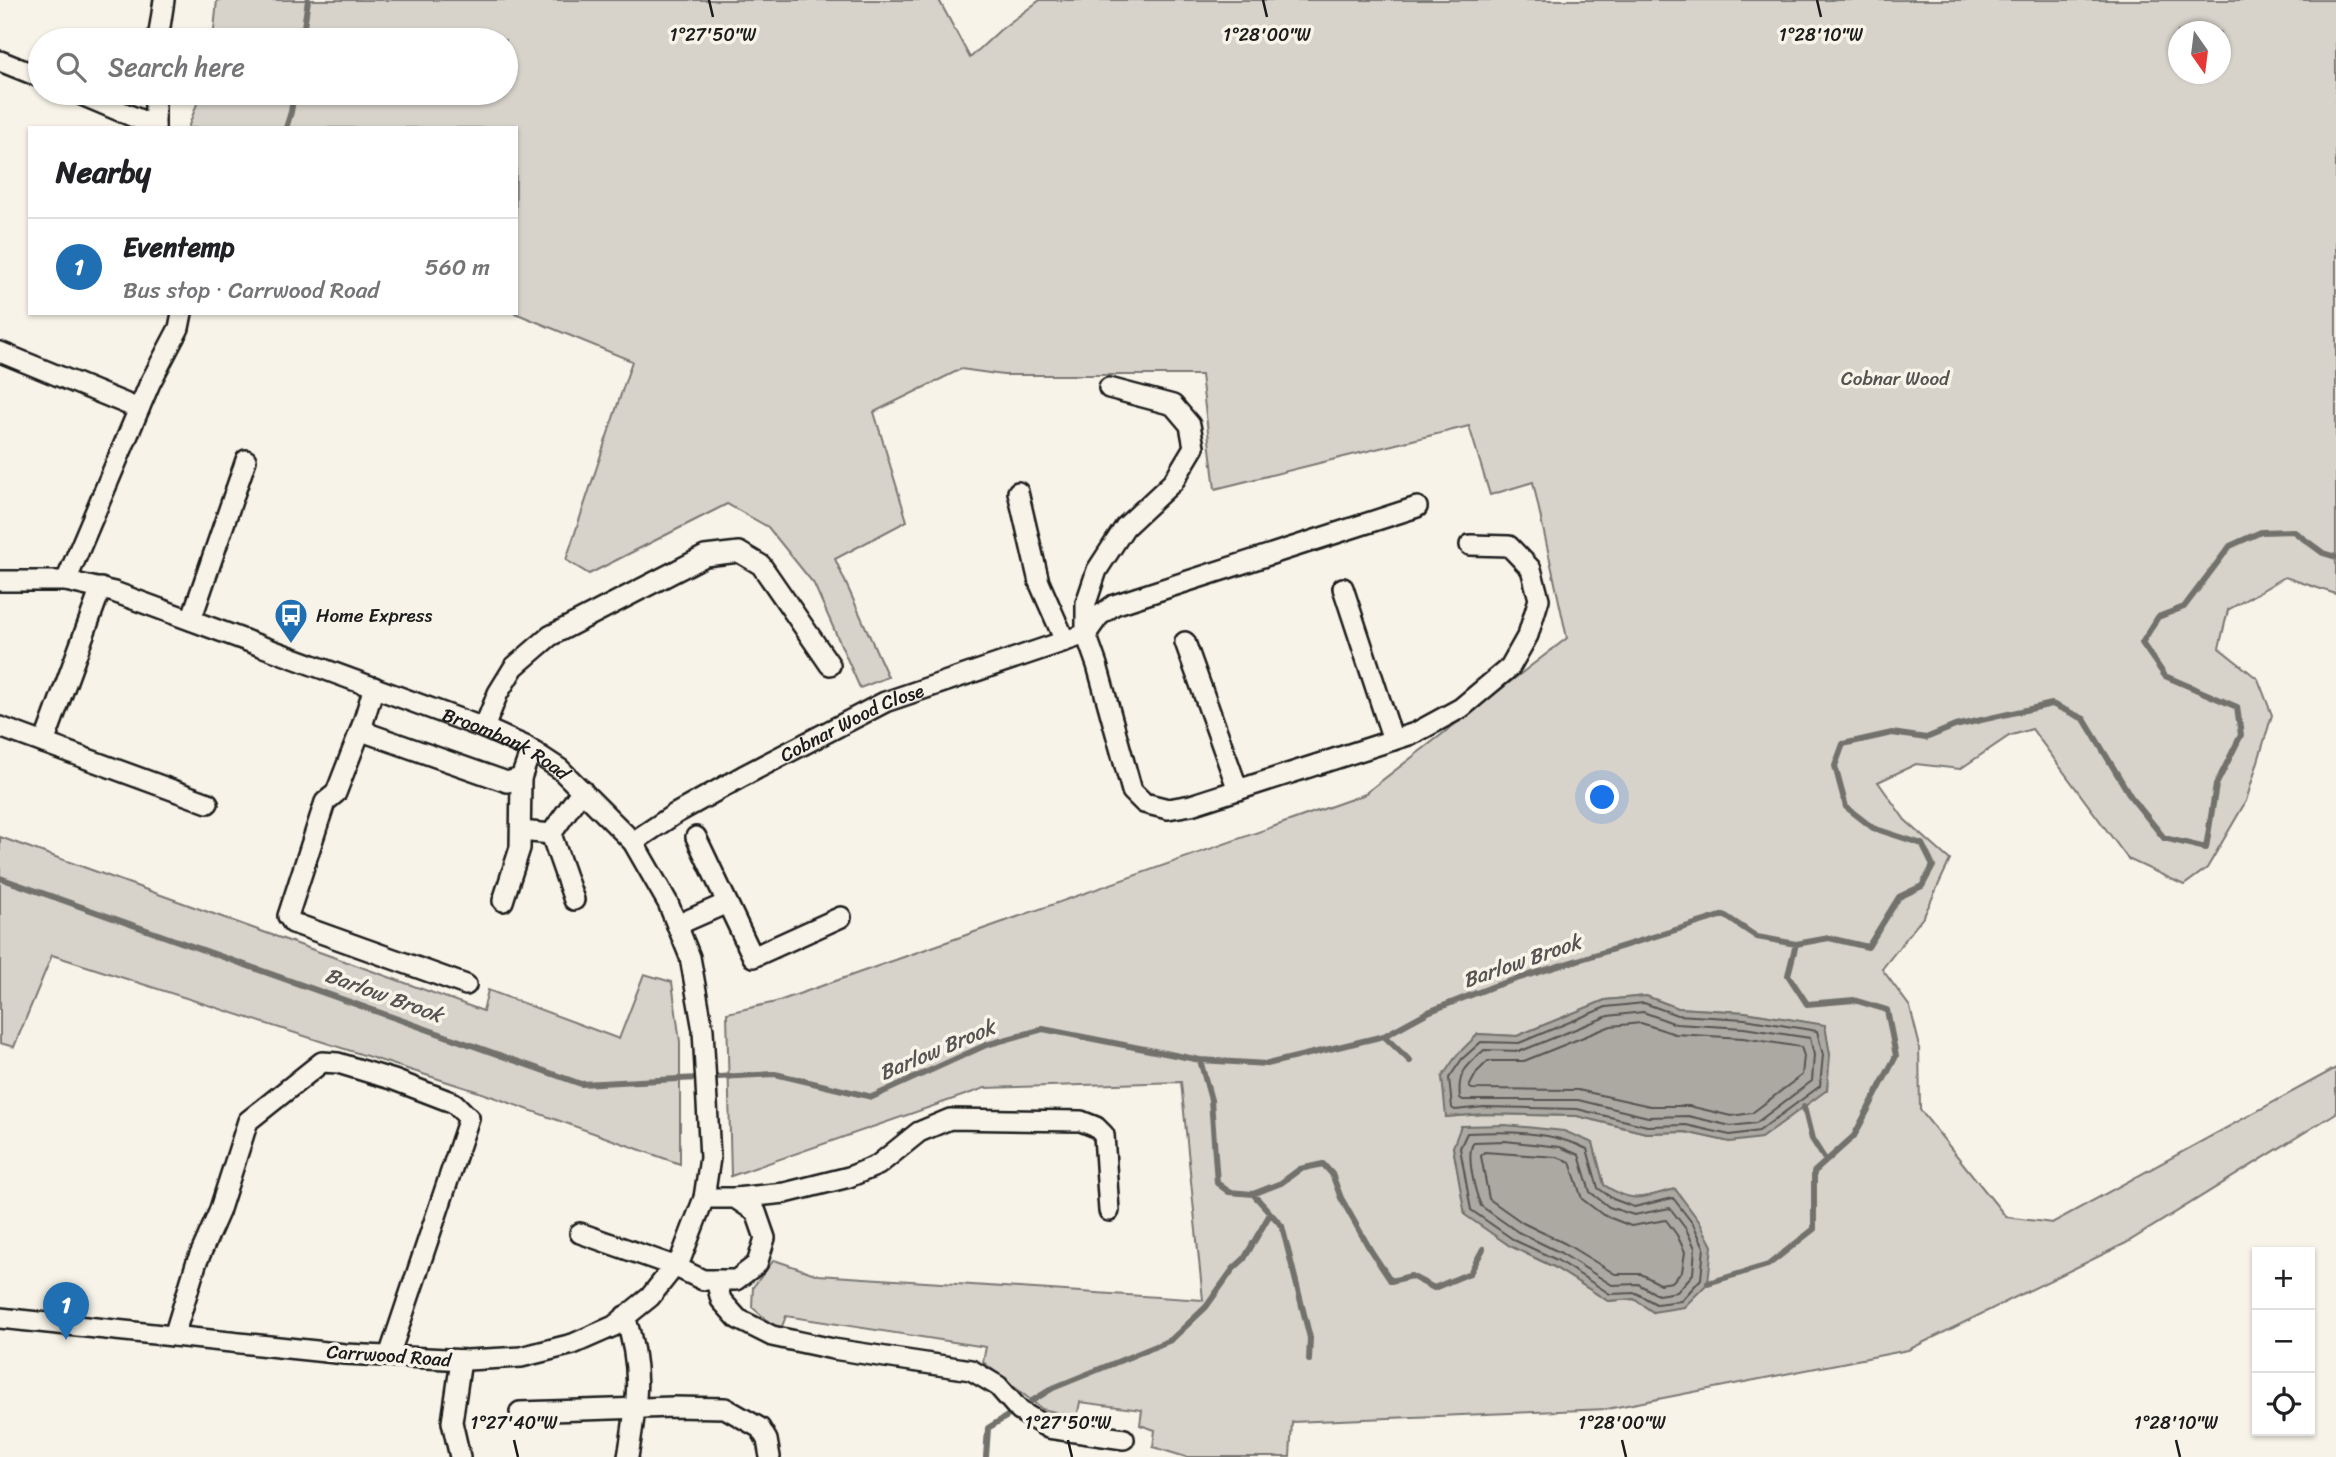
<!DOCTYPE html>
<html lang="en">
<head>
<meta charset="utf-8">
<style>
  :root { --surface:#fff; --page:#f6f6f6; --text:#202124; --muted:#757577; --line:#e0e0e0; --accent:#1f6fb2 }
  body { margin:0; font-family:Sriracha,sans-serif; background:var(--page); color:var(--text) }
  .controls { position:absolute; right:21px; bottom:21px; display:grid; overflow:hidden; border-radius:0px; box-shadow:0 2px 5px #0004 }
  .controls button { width:63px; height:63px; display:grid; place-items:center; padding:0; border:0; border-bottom:2px solid var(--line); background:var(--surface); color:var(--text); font:35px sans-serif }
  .compass { position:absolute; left:2168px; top:21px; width:63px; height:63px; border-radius:50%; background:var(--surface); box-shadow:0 2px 5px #0004; rotate:166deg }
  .you { position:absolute; left:1603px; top:798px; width:24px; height:24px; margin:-18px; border:5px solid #fff; border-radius:50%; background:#1a73e8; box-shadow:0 0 0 10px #1a73e833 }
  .badge { display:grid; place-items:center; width:46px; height:46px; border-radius:50%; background:var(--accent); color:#fff; font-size:23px; font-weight:700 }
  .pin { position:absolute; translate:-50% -58px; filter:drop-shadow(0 2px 4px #0008) }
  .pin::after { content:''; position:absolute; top:37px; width:24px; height:21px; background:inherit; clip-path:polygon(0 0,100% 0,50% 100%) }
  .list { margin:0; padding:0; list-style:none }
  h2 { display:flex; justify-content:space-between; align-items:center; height:91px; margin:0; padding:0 28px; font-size:30px }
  h2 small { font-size:23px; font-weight:400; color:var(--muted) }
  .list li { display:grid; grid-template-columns:46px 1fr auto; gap:21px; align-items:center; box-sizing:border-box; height:98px; padding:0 28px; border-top:2px solid var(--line) }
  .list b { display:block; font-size:26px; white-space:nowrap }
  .list p { margin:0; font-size:23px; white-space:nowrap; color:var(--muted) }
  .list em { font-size:23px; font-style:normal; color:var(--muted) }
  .icon { flex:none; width:38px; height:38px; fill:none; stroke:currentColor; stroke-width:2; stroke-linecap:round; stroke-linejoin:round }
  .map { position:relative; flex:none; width:2336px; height:1457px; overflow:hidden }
  .search { position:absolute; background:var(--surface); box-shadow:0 2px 5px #0004; left:28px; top:28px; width:490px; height:77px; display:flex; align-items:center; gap:18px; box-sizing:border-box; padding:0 24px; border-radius:38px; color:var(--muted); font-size:26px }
  .panel { position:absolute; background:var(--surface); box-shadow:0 2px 5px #0004; left:28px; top:126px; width:490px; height:189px; border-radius:0px }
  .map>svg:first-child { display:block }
</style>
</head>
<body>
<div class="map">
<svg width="2336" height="1457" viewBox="0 0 2336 1457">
  <rect width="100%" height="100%" fill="#f7f3e8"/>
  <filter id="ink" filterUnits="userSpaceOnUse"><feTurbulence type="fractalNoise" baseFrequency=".0143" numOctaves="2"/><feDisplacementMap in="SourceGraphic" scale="14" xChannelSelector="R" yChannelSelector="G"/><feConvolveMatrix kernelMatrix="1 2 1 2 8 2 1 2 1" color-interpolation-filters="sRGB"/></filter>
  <g filter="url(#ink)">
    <path fill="#d7d3cb" stroke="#7a7874" stroke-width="2" fill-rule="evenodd" d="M 217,0 L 939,0 L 970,58 L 1000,30 L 1040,0 L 2336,0 L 2336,594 L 2285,577 L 2228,610 L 2219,648 L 2258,679 L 2272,715 L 2246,801 L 2207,868 L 2184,885 L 2128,859 L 2032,729 L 2009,736 L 1960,769 L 1916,764 L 1878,782 L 1905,820 L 1950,860 L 1924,916 L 1882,969 L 1910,1007 L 1919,1043 L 1920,1110 L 2006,1217 L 2052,1223 L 2336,1068 L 2336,1113 L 2126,1243 L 1908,1350 L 1607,1409 L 1292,1422 L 1290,1457 L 1186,1457 L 1153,1447 L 1155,1430 L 1140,1425 L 1142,1410 L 1080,1402 L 1077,1417 L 1042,1409 L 983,1362 L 986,1347 L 786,1316 L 781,1329 L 769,1322 L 752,1307 L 753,1287 L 774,1260 L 818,1275 L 1203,1300 L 1181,1082 L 985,1088 L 731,1176 L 727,1013 L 776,1002 L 1363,795 L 1567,638 L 1533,482 L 1490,495 L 1469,426 L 1215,489 L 1201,375 L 1003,375 L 961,369 L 874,412 L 907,521 L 835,559 L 888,677 L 860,688 L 814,584 L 768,527 L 727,504 L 589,574 L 566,560 L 632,361 L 515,313 L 516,128 L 188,128 L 201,93 L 506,93 L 506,40 L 213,40 ZM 2178,32 L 2220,32 L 2220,74 L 2178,74 ZM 1646,996 L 1678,1008 L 1745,1012 L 1824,1025 L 1830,1055 L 1730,1142 L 1685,1132 L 1646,1133 L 1577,1116 L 1484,1114 L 1446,1117 L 1478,1034 L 1517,1036 L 1605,1000 ZM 1593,1143 L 1604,1185 C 1635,1205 1642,1198 1675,1189 L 1653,1312 L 1634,1299 L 1608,1301 L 1554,1267 L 1510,1246 L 1466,1215 L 1453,1147 Z
      M 0,837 L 483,1011 L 488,990 L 619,1039 L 644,974 L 672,982 L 680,1042 L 680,1164 L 482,1093 L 52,955 L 14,1047 L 0,1043 Z"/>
    <path fill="#aca9a2" stroke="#72716c" stroke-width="2" d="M 1646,996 L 1678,1008 L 1745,1012 L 1825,1025 L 1830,1055 L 1827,1090 L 1761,1138 L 1730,1142 L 1685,1132 L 1646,1133 L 1577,1116 L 1484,1114 L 1446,1117 L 1442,1077 L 1457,1055 L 1478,1034 L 1517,1036 L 1605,1000 Z
      M 1506,1125 L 1564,1131 L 1593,1143 L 1604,1185 C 1634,1205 1643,1197 1675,1189 L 1699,1221 L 1712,1246 L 1708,1283 L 1684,1307 L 1653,1312 L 1634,1299 L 1608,1301 L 1554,1267 L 1510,1246 L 1465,1215 L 1453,1147 L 1461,1126 Z"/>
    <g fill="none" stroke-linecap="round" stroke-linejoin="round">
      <path stroke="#565452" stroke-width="2" d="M 1644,1003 L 1677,1015 L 1745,1019 L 1817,1031 L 1823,1055 L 1820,1086 L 1759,1131 L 1730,1135 L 1686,1125 L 1647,1126 L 1577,1109 L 1484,1107 L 1455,1110 L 1452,1108 L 1449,1078 L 1462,1059 L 1481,1042 L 1519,1043 L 1606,1007 Z
        M 1643,1012 L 1676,1024 L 1744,1028 L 1810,1038 L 1814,1055 L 1812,1081 L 1756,1123 L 1731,1126 L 1688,1116 L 1648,1117 L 1578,1100 L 1463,1100 L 1460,1098 C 1457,1073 1466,1067 1484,1050 L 1521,1051 L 1608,1016 Z
        M 1641,1023 L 1675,1034 L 1743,1038 L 1801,1047 L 1804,1056 L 1802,1075 L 1752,1113 L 1731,1116 L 1689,1106 L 1650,1106 L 1578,1090 L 1472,1089 L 1469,1087 L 1477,1072 L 1488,1061 L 1524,1061 L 1611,1026 Z
        M 1467,1133 C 1506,1131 1552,1131 1587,1149 L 1598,1188 L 1613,1199 L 1634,1207 L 1673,1198 L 1693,1224 L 1704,1247 L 1701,1279 L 1681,1301 L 1656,1304 L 1636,1293 L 1610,1294 L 1557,1260 L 1514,1240 L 1471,1210 L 1460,1148 Z
        M 1505,1141 L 1560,1147 L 1579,1155 L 1590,1192 L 1609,1207 L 1634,1215 L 1670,1208 L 1686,1229 L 1695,1248 L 1693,1274 L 1677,1292 L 1658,1295 L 1638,1284 L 1612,1285 L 1561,1253 L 1518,1232 L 1481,1206 C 1475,1192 1465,1153 1474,1142 Z
        M 1484,1152 L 1557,1157 L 1570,1162 L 1582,1199 L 1603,1215 L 1631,1226 L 1666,1220 L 1677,1235 L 1685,1252 L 1682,1272 L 1672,1282 L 1660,1284 L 1641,1274 L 1615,1274 L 1566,1244 L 1523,1223 L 1489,1199 L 1481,1156 Z"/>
      <path stroke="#72716c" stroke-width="6" d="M 302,40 L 308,0
        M 286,128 L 291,112 L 294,93
        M 0,878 L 581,1084 L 775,1074 L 872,1097 L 986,1045 L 1043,1029 L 1200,1060 L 1267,1064 L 1384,1036 L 1428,1012 L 1494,986 L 1724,915 L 1757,937 L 1796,944 L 1829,938 L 1868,947 L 1899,897 L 1922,886 L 1933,866 L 1922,844 L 1873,828 L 1846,807 L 1835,766 L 1843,744 L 1892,733 L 1926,738 L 1955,726 L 2052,704 L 2084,719 L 2131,797 L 2164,838 L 2206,848 L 2216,785 L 2241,735 L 2237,707 L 2165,676 L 2142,643 L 2158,617 L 2184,607 L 2230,546 L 2261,532 L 2293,531 L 2323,553 L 2336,557
        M 1384,1036 L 1410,1061
        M 1200,1060 L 1211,1100 L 1217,1183 L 1229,1192 L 1253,1194 L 1281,1183 L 1300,1169 L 1323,1164 L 1332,1174 L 1341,1198 L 1371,1251 L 1391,1281 L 1411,1276 L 1434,1288 L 1470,1273 L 1483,1249
        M 1804,1107 L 1812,1139 L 1826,1161
        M 1253,1194 L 1282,1226 L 1310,1338 L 1309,1360
        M 1708,1283 L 1768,1265 L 1814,1229 L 1814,1172 L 1854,1136 L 1896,1056 L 1887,1010 L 1854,1000 L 1807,1004 L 1788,975 L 1796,944
        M 986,1457 L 988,1428 L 1053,1388 L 1171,1340 L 1206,1307 L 1233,1269 L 1244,1259 L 1270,1214"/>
      <defs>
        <g id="minor">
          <path d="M 158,40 L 164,0"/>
          <path d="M 0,61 L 40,77"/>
          <path d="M 77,93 L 155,126"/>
          <path d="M 155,93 L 155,128"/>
          <path d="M 0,352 L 139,409"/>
          <path d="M 1109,388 L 1173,405 L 1190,425 L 1194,447 L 1173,482 L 1125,527 L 1097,570 L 1086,603 L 1086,634 L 1097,665 L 1132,791 L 1144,803 L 1168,809 L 1191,805 L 1415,733 L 1461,708 L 1510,667 L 1528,635 L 1539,599 L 1531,569 L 1509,546 L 1470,545"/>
          <path d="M 1018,492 L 1039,582 L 1065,641"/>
          <path id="s1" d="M 0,581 L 66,581 L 114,592 L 484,728 L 525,746 L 560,769 L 633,842 L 668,903 L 690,957 L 703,1030 L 710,1158 L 704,1198 L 681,1258 L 650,1297 L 614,1326 L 573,1344 L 521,1357 L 467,1360 L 345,1354 L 0,1318"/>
          <path d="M 66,581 L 150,383 L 179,328 L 182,313"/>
          <path d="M 1343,588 L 1393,740"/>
          <path d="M 191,620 L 246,460"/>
          <path d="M 1086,634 L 1099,616 L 1114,605 L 1417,507"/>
          <path d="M 1185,642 L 1238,790"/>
          <path d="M 374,687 L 362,726 L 370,734 L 507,782 L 521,778 L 531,750"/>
          <path d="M 362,726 L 336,793 L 325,802 L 288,916 L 293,923 L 466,985"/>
          <path d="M 0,727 L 208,803"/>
          <path d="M 484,728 L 498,693 L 514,667 L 550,636 L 705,556 L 739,552 L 761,565 L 830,665"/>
          <path d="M 44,743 L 101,588"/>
          <path d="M 521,831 L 551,834 L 582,790"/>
          <path d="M 551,834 L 574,900"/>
          <path d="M 696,837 L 753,957 L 841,917"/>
          <path id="s2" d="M 633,842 L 675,814 L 743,776 L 885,702 L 1086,634"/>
          <path d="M 503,901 L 520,848 L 521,778"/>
          <path d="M 677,925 L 727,903"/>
          <path d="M 735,1198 L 785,1193 L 849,1177 L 878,1165 L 919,1132 L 950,1119 L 1081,1121 L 1096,1127 L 1104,1135 L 1109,1211"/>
          <path d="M 580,1233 L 674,1266 L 703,1280 L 736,1280 L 757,1264 L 765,1238 L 756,1212 L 735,1198 L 704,1198"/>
          <path d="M 716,1280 L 721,1300 L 738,1319 L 772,1336 L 833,1349 L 971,1370 L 998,1386 L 1020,1411 L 1048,1428 L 1124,1439"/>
          <path d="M 625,1316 C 643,1371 637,1402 628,1457"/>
          <path d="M 174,1336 L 196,1264 L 219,1212 L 248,1121 L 322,1062 L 338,1063 L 394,1080 L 454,1103 L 469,1118 L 389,1356"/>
          <path d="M 520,1412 L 673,1407 L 725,1408 L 760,1428 L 767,1440 L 770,1457"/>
          <path d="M 460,1457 L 452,1422 L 461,1360"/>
        </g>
      </defs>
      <use href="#minor" stroke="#1c1c1c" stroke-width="24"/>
      <use href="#minor" stroke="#f7f3e8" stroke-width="19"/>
    </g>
  </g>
  <path fill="none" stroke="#1c1c1c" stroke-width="2.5" d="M 709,0 L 713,17M 1263,0 L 1267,17M 1817,0 L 1821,17M 514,1440 L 518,1457M 1068,1440 L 1072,1457M 1622,1440 L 1626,1457M 2176,1440 L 2180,1457"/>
  <defs>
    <symbol id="bus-pin" viewBox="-11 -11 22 30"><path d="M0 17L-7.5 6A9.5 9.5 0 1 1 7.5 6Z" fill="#1f6fb2" stroke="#f7f3e8"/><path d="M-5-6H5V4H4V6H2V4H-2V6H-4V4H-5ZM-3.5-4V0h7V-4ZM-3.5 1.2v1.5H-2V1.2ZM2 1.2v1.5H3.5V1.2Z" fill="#fff"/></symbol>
  </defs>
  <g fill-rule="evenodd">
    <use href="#bus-pin" x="272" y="596" width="38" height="52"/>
  </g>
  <g text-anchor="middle" stroke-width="7" stroke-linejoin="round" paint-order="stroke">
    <g font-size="19" fill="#545351" stroke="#f7f3e8">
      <text x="1895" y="385">Cobnar Wood</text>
    </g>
    <g font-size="19" fill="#1c1c1c" stroke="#f7f3e8" text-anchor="start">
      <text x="316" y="622">Home Express</text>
    </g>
    <g font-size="19" fill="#1c1c1c" stroke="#f7f3e8">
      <text dy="7" stroke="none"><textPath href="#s2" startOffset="250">Cobnar Wood Close</textPath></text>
      <text dy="7" stroke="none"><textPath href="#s1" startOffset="536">Broombank Road</textPath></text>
      <text transform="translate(389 1355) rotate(4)" y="7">Carrwood Road</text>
    </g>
    <g font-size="21" font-style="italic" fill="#565452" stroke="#f7f3e8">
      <text transform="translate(1522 961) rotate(-19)" y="7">Barlow Brook</text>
      <text transform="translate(384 995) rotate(20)" y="7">Barlow Brook</text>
      <text transform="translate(937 1050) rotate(-23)" y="7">Barlow Brook</text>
    </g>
  </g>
  <g font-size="18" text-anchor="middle" fill="#1c1c1c" stroke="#f7f3e8" stroke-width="7" stroke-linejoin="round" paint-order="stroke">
    <text x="713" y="41">1°27'50"W</text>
    <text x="1267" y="41">1°28'00"W</text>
    <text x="1821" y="41">1°28'10"W</text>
    <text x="514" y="1429">1°27'40"W</text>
    <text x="1068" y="1429">1°27'50"W</text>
    <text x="1622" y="1429">1°28'00"W</text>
    <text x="2176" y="1429">1°28'10"W</text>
  </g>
</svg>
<div class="controls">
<button>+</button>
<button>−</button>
<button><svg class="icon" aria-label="locate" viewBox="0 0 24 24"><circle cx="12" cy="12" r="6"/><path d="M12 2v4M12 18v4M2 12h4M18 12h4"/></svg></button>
</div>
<svg class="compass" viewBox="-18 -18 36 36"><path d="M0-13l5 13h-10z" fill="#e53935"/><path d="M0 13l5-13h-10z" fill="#757577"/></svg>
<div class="you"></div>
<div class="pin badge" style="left:66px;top:1340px">1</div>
<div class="search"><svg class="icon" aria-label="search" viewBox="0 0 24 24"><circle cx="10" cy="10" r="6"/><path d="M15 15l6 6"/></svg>Search here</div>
<section class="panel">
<h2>Nearby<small></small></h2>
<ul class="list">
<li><span class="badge">1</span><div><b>Eventemp</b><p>Bus stop · Carrwood Road</p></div><em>560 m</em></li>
</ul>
</section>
</div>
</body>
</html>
